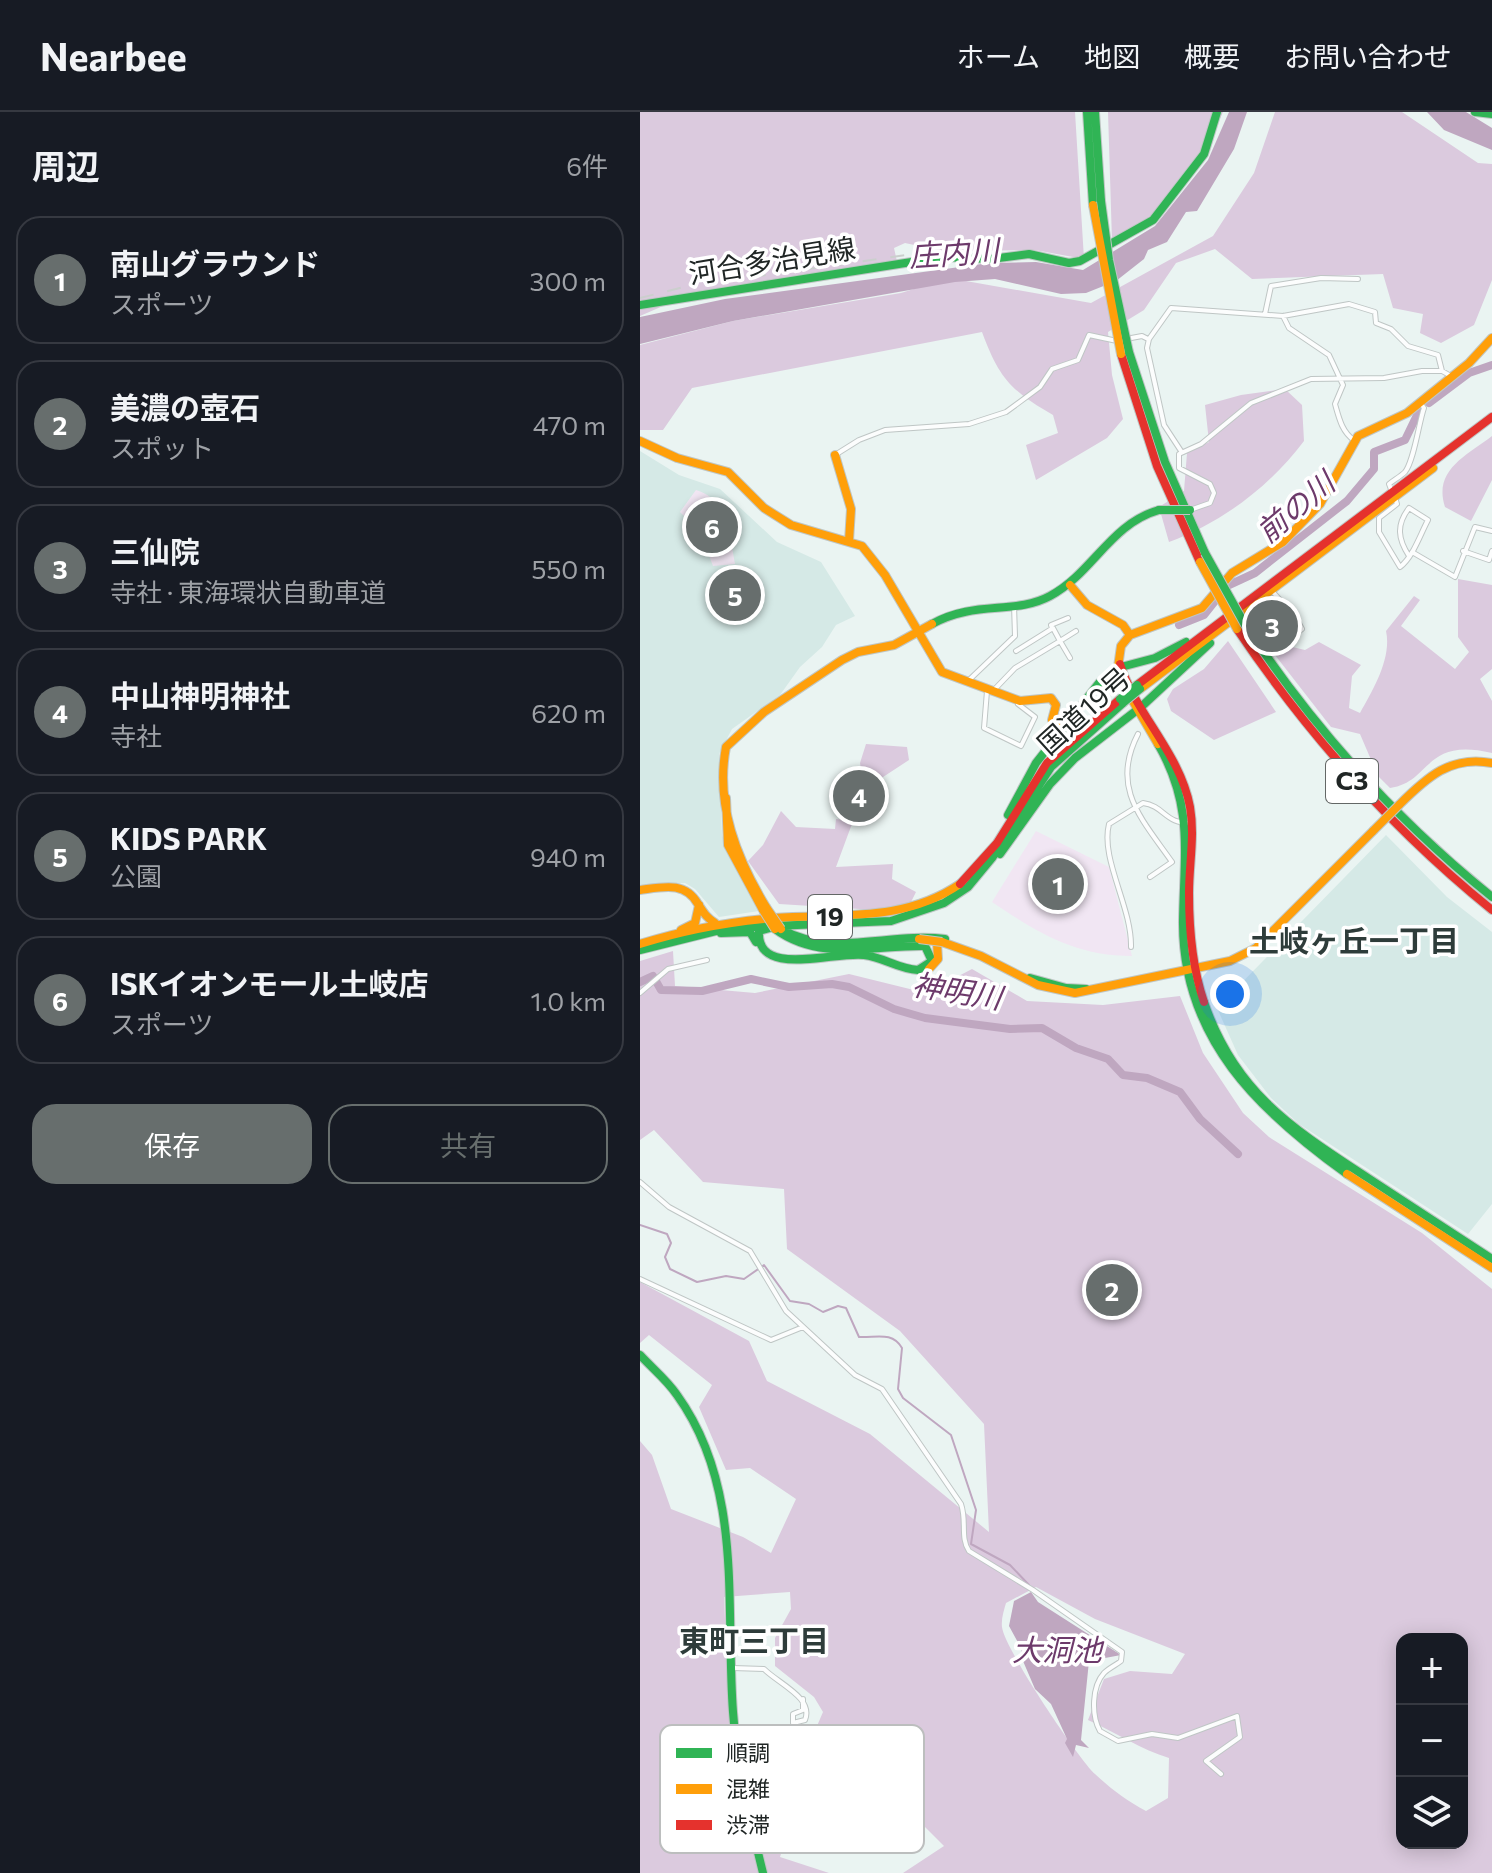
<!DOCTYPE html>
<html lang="ja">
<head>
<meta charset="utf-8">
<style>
  :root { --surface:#171b24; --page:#242831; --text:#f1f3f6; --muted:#9ea1a6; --line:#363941; --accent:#676e6d }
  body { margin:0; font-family:Commissioner,"Noto Sans JP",sans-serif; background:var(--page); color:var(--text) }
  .controls { position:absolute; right:24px; bottom:24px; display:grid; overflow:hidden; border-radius:16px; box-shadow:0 4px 20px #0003 }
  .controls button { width:72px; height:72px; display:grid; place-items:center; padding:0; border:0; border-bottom:2px solid var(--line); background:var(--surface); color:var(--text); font:40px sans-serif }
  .you { position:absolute; left:590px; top:882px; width:28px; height:28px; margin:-20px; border:6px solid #fff; border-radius:50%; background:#1a73e8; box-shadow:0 0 0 12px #1a73e833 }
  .badge { display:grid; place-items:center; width:52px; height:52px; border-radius:50%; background:var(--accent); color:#fff; font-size:26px; font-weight:700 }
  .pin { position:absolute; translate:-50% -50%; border:4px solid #fff; box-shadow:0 2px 8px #0006 }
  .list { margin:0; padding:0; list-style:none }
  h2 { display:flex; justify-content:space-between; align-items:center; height:104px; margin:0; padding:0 32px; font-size:34px }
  h2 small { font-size:26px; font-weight:400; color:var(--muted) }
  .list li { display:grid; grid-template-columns:52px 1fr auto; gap:24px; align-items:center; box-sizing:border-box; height:128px; margin:0 16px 16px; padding:0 16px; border:2px solid var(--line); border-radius:24px }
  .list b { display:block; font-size:30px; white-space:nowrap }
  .list p { margin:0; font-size:26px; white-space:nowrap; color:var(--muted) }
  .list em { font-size:26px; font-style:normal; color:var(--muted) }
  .actions { display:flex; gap:16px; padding:24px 32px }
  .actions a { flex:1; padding:18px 0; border:2px solid var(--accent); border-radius:24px; text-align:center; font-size:28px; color:var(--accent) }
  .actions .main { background:var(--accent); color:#fff }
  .icon { flex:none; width:44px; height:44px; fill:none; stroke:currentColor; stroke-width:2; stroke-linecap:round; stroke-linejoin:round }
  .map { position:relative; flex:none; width:852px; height:1761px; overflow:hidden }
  header { display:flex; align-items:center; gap:48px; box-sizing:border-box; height:112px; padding:0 40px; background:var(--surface); border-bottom:2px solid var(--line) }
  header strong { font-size:38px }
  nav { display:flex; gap:44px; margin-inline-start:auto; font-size:28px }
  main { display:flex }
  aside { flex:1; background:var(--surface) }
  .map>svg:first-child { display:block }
</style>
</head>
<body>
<header>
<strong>Nearbee</strong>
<nav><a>ホーム</a><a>地図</a><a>概要</a><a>お問い合わせ</a></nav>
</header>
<main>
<aside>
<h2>周辺<small>6件</small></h2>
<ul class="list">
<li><span class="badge">1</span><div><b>南山グラウンド</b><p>スポーツ</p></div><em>300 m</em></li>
<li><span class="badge">2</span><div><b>美濃の壺石</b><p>スポット</p></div><em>470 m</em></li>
<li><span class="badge">3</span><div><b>三仙院</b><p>寺社 · 東海環状自動車道</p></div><em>550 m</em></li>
<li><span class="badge">4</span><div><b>中山神明神社</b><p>寺社</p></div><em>620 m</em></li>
<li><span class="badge">5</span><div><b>KIDS PARK</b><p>公園</p></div><em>940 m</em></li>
<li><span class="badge">6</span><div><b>ISKイオンモール土岐店</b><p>スポーツ</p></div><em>1.0 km</em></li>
</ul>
<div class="actions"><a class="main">保存</a><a>共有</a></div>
</aside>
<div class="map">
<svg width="852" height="1761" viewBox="0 0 852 1761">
  <rect width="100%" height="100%" fill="#eaf4f2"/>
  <path fill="#d5e9e6" d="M 0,339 L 39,363 L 80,377 L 137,430 L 181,450 L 215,504 L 196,513 L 182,535 L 160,555 L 140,583 L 92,617 L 79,642 L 82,723 L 90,745 L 119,799 L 79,805 L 55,777 L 45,771 L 0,773 Z
    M 746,723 L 807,785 L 852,820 L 852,1092 L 828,1122 L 659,1012 L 631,986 L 598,943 L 577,896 Z"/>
  <path fill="#f1e6f3" d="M 56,378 C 88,387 90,425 95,452 L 73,454 L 60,420 L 40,400 Z
    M 396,719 L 469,755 L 492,844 C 435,844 398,821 352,790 Z"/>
  <path fill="#dbcade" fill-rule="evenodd" d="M 0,0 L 435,0 L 444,147 L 395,138 L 302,139 L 265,131 L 254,136 L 258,154 L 23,194 L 0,204 Z
    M 468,0 L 583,0 L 560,49 L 516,106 L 472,129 Z
    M 635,0 L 762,0 L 838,51 L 852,52 L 852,168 L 834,213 L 801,231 L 780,221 L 783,202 L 753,196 L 743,162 L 612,167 L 575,137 L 536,151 L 504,198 L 468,220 L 472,263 L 483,307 L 467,326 L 396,368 L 386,333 L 418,321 L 413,303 C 371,279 359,266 342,220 L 52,276 L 23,318 L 0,318 L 0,233 L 93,209 L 261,181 L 309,166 L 451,191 L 573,124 L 614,61 Z
    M 645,277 L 662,293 L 664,329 C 630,374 583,410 529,430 L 519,395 L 544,379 L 547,341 L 569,330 L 565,293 L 601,283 Z
    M 852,324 L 852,368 L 831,409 L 805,395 C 793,358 826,344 852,324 Z
    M 818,467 L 852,473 L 852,557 L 840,567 L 852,589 L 852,641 C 783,625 792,670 750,676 L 738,664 L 720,622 L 691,615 L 635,543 L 644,533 L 665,538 L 679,530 L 721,553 L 712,564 L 709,596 L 720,601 C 733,578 752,546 746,519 L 774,484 L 780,488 L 761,514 L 815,557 L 829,540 L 818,525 Z
    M 588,529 L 636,600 L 574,628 L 531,599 L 527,587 L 533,577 L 564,557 Z
    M 226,632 L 267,635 L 269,648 L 240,667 L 222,663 L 220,651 Z
    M 141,699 L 156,715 L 195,717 L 196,707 L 213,709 L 196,755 L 253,752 L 252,767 L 276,780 L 271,790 L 236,798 L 139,792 L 108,749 L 123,733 Z
    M 33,839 L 35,874 L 115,881 L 209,862 L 286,881 L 332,857 L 387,889 L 463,893 L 540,884 L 563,941 L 603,1001 L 629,1025 L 782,1121 L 852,1177 L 852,1761 L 263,1761 L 304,1734 L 273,1703 L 273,1672 L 257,1665 L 170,1724 L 145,1729 L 140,1745 L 189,1761 L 0,1761 L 0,1329 L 12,1343 L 31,1397 L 103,1425 L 131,1441 L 156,1387 L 110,1356 L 86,1358 L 59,1295 L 72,1273 L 9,1223 L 0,1231 L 0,1170 L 109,1229 L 127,1269 L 230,1322 L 349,1420 L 344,1312 L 260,1219 L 147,1137 L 144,1077 L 63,1070 L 14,1018 L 0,1028 L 0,849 ZM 396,1475 L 455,1507 L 545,1542 L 532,1562 L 490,1559 L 464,1567 L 448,1608 C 475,1620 502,1638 529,1646 L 528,1686 L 506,1699 C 487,1689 471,1677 455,1662 C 438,1646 364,1536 362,1515 C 361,1507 364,1498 366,1491 ZM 150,1480 L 151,1497 L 135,1526 L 135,1554 L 174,1585 L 183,1600 L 174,1621 L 118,1642 L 91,1642 L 84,1485 ZM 762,1527 L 822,1527 L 822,1731 L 762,1731 Z"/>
  <path fill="#bfa7c0" d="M 589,0 L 607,0 L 594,37 L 557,99 L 546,100 L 527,130 L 508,138 L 504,147 L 476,169 L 446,181 L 421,182 L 355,167 L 315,170 L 93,209 L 0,232 L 0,205 L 85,187 L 349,151 L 396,150 L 443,158 L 515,114 L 568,48 Z
    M 787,0 L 826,0 L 852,16 L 852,38 L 804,18 Z
    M 391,1480 L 398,1490 L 481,1543 L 449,1549 L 441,1628 L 449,1636 L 436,1633 L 433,1645 L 425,1631 L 427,1627 L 411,1592 L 395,1577 L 383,1549 L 381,1536 L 369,1514 L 374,1489 Z"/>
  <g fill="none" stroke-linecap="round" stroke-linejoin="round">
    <path stroke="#bfa7c0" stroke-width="2" d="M 0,1113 L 27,1122 L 31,1131 L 25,1145 L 30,1157 L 57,1170 L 86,1164 L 104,1167 L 124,1153 L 150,1189 L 169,1192 L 183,1200 L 198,1194 L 206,1196 L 219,1225 C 236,1226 252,1219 262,1236 L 258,1277 L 263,1286 L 311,1323 L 336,1398 L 331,1432 L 370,1453 L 389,1473"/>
    <path stroke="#bfa7c0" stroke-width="8" d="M 789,291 L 829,261 L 852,253
      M 539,513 L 564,503 L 587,474 L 615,461 L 707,389 L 734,357 L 734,340 L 765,328 L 779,299
      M 0,870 L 13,864 L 21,878 L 62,879 L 111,867 L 149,875 L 192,872 L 209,875 L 254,897 L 285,906 L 370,917 L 402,916 L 436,936 L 468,947 L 483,963 L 507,966 L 540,980 L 560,1007 L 598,1042"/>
    <defs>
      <path id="street" d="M 625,202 L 631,174 L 681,166 L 718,167
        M 643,204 L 649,216 L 689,243 L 703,273 L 695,292 C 699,306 702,320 714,328
        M 486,227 L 502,224 L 508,227
        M 541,339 L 524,313 L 507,236 L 509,227 L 531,196 L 643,204 L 709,192 L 735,200 L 736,211 L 751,217 L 768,234 L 798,243 L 802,259
        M 195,343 L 219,328 L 245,318 L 329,312 L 366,300 L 400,275 L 412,257 L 438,248 L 449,223 L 477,229
        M 752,380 L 749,372 C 754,368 761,364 765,360 C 774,349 779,310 784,296 L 780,290
        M 755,385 L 757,392 L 739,406 L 739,420 L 760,455 C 773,445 780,423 788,408 L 769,396 C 756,413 758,427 769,444
        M 550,398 L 570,391 L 574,381 L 570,372 L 539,356 L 539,342 L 561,332 L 611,291 L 671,267 L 744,266 L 782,259 L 802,259 L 811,264
        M 823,439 L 849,448 L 852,439
        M 772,440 L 815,465 L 835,415 L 852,419
        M 631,478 L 655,504 L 662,517 L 655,522
        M 412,516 L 411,513 L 428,506
        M 430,546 L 420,529 L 436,519
        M 328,569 L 375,524 L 374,493
        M 347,579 L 344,616 L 381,634 L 395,605 L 378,592
        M 353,579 L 375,556 L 420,529 L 413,516 L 376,539
        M 498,622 C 470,676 502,707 532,750 L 510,765
        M 491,835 C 492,795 460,747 469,712 L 503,691 C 525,694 525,713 553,711
        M 0,881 L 28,857 L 67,848
        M 0,1070 L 29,1095 L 110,1139 L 146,1199 L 215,1263 L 242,1277 L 321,1392 C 327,1409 320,1426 329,1439 L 393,1478 L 482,1540 L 481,1549 C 476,1553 469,1556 464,1561 C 452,1574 451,1603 460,1619 L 478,1629 L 512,1622 L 538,1626 L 597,1604 L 600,1625 L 566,1649 L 581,1662
        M 0,1167 L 131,1228 L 163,1215
        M 93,1556 L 124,1557 C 139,1572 174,1586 165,1608 L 153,1611 L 153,1602 L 163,1598 L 163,1587"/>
      <path id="fast" d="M 447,0 L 453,93
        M 455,0 L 461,89
        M 835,0 L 852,2
        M 0,193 L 303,145 L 351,147 L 389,142 L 429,151 L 440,149 L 513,108 L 564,42 L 577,0
        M 489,240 L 525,350 L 565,441
        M 604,511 C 673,616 754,706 852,785
        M 292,512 C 335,488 375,503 410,484 C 453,461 470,412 519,398
        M 518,632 C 554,694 544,741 543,809 C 542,926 619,999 707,1062
        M 368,703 L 396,651 L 459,571 L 481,555 L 515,546 L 546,530
        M 360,742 L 410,672 L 435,646 L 501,595 L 570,531
        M 130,816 L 119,819 C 116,867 195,839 224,843 C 243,845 258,857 278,858 L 292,849 L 285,834 C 233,833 180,850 135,817
        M 141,817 C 191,846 250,820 305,827
        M 81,821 L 110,820 L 116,830
        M 0,838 L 88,816 L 251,809 L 304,791 L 328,775 L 352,746 L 411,655 L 483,591
        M 390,866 L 426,876 L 446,877
        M 564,890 C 595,981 652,1016 728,1066 C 769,1093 811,1120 852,1147
        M 0,1243 C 12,1256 27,1268 37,1283 C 104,1376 85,1493 93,1600 C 97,1655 110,1708 123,1761"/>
      <path id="slow" d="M 0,329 L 37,346 L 88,360 L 124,396 L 151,413 L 222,434 L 245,463 L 302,560 L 380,589 L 411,586 L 416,593 L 412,608 L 419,617
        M 195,343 L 211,397 L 209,429
        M 430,473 L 447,493 L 483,513 L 490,523
        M 500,577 L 793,356
        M 518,632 L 477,562 L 481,534 L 490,523 L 562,496 L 592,461 L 643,430 L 680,392 L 718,324 L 767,301 L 829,251 L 852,226
        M 86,686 L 88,733 L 123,798
        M 759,693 C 787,665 811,643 852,651
        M 0,778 C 23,775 45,769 58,792 C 64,801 66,805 75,811
        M 126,795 C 97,747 75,693 86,635 L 124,600 L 202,548 L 218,540 L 254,533 L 292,512
        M 41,818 L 55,811 L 59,793
        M 302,830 L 341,844 L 398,873 L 435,881 L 590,849 L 616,836 L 733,719
        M 0,832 C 44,818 88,810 134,806 C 199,801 263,811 320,772
        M 289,857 L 298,847 L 297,831
        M 707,1062 L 852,1156"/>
      <path id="jam" d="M 481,242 L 517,354 L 560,450
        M 597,517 C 669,624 752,717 852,798
        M 480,552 C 496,603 540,641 550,695 C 555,724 549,752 549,781 C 549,818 552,855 564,890
        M 497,573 L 852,305
        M 320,772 L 357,731 L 407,651 L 480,587"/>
    </defs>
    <use href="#street" stroke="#bfc6c5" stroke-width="6"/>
    <use href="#fast" stroke="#bfc6c5" stroke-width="10"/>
    <use href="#slow" stroke="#bfc6c5" stroke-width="10"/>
    <use href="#jam" stroke="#bfc6c5" stroke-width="10"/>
    <use href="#street" stroke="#fcfdfd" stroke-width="4"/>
    <use href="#fast" stroke="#30b455" stroke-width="8"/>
    <use href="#slow" stroke="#ff9f0a" stroke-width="8"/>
    <use href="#jam" stroke="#e5322d" stroke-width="8"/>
    <path stroke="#cbcfcd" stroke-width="2" stroke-dasharray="14 14" stroke-linecap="butt" d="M 84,169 L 266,143
      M 0,186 L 52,173"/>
    <defs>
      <path id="fast-bridge" d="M 461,89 L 469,148 L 489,240
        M 519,398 L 550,398
        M 565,441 L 604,511
        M 480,587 L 497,573
        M 483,591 L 500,577"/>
      <path id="slow-bridge" d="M 453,93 L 481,242
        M 560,450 L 597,517
        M 733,719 L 759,693
        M 126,795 L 141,817
        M 123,798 L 135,817
        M 279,827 L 302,830"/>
    </defs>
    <use href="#fast-bridge" stroke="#bfc6c5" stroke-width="10" stroke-linecap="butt"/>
    <use href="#slow-bridge" stroke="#bfc6c5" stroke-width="10" stroke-linecap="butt"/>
    <use href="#fast-bridge" stroke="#30b455" stroke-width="8"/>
    <use href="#slow-bridge" stroke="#ff9f0a" stroke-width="8"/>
  </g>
  <g text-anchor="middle" stroke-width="7" stroke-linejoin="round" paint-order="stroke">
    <g fill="#fff" stroke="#636766" stroke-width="2">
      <rect x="686" y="647" width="52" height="44" rx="6"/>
      <rect x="168" y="783" width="44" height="44" rx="6"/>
    </g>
    <g font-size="26" font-weight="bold" fill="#202625">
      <text x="712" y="678">C3</text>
      <text x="190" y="814">19</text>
    </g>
    <g font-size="28" fill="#202625" stroke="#fff">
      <text transform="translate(132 149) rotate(-9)" y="10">河合多治見線</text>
      <text transform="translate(444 599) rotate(-42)" y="10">国道19号</text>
    </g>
    <g font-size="30" font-style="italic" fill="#6d3a6b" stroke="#fff">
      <text transform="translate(314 142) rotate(-4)" y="10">庄内川</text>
      <text transform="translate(656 396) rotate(-40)" y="10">前の川</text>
      <text transform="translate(317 880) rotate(9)" y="10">神明川</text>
      <text x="417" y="1549">大洞池</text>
    </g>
    <g font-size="30" font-weight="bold" fill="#2e3c3a" stroke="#fff">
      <text x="714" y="840">土岐ヶ丘一丁目</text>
      <text x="114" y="1540">東町三丁目</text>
    </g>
  </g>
  <rect x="20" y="1613" width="264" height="128" rx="12" fill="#fff" stroke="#bcbebe" stroke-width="2"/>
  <rect x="36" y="1636" width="36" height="10" fill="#30b455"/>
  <rect x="36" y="1672" width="36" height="10" fill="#ff9f0a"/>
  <rect x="36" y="1708" width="36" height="10" fill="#e5322d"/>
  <g font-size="22" fill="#202625">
    <text x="86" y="1649">順調</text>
    <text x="86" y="1685">混雑</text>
    <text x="86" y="1721">渋滞</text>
  </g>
</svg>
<div class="controls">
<button>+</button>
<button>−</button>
<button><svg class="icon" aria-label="layers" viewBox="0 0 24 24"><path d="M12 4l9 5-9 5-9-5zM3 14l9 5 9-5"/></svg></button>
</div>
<div class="you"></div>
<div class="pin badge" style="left:418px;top:772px">1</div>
<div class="pin badge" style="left:472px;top:1178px">2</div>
<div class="pin badge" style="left:632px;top:514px">3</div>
<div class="pin badge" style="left:219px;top:684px">4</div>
<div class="pin badge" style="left:95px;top:483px">5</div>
<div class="pin badge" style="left:72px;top:415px">6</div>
</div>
</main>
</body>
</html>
